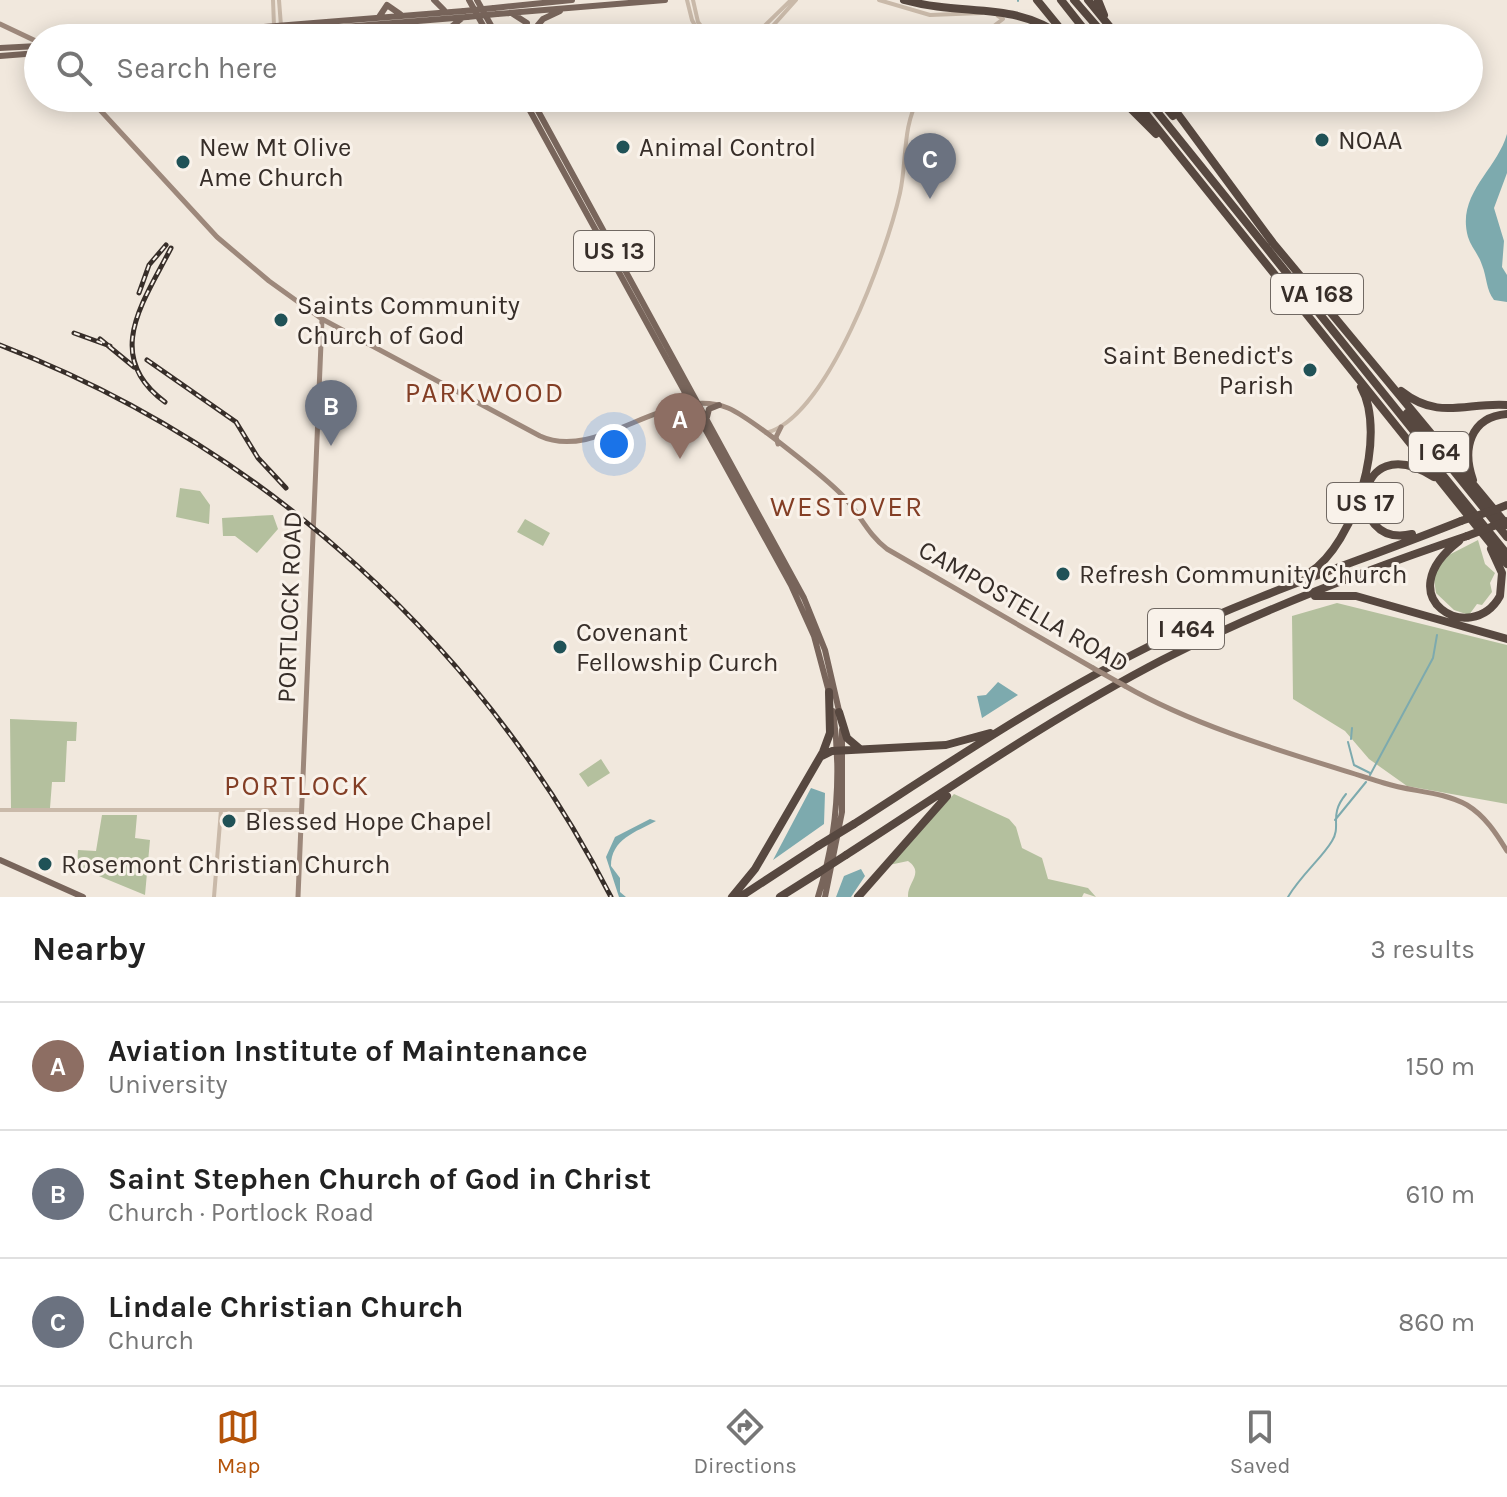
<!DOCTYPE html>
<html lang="en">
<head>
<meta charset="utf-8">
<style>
  :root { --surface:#fff; --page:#f2f2f2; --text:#222; --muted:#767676; --line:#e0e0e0; --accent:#b45309 }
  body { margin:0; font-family:Karla,sans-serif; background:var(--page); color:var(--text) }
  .you { position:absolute; left:614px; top:444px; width:28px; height:28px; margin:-20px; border:6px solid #fff; border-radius:50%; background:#1a73e8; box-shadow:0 0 0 12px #1a73e833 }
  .badge { display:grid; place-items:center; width:52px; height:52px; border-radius:50%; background:var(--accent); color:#fff; font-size:26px; font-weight:700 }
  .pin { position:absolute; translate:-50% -66px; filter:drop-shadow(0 2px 4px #0008) }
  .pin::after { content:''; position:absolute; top:42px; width:28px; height:24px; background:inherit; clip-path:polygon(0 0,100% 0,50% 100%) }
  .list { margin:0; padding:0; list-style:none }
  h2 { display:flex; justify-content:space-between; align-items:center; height:104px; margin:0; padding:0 32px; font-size:34px }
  h2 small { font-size:26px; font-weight:400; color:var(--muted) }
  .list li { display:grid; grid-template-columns:52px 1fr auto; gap:24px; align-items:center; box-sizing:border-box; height:128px; padding:0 32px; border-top:2px solid var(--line) }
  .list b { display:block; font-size:30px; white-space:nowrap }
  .list p { margin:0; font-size:26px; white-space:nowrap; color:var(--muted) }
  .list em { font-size:26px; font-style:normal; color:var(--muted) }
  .icon { flex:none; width:44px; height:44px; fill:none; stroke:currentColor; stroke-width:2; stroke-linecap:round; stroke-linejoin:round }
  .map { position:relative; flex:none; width:1507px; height:897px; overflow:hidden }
  .search { position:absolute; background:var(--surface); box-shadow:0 4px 20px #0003; left:24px; right:24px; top:24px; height:88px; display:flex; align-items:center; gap:20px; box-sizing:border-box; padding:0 28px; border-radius:44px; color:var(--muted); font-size:30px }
  .sheet { height:488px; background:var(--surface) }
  nav { display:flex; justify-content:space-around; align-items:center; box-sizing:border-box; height:112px; border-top:2px solid var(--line); background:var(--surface); font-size:22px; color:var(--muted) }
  nav a { display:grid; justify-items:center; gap:4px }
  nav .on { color:var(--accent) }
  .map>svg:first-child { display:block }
</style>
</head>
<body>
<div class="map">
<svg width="1507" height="897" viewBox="0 0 1507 897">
  <rect width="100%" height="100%" fill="#f1e8dd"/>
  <path fill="#b4c09e" d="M 180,488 L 200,491 L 210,505 L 209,524 L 176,517 Z
    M 273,515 L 278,529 L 257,553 L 235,536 L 223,536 L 222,518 Z
    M 525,519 L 550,533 L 543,546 L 517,532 Z
    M 1478,540 L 1485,564 L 1495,573 L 1490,583 L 1492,592 L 1482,605 L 1477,604 L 1469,615 L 1454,610 L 1436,593 L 1434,579 L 1441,559 Z
    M 1337,603 L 1507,645 L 1507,804 L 1407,786 L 1369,759 L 1345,731 L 1293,699 L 1292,616 Z
    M 10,719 L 77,722 L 76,741 L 67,741 L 65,782 L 52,782 L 50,808 L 11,808 Z
    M 601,759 L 610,773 L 588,787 L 579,774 Z
    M 954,794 L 1009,819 L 1016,827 L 1022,848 L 1042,858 L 1048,879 L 1088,888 L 1096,897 L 1084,893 L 1082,897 L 908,897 C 907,882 925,873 908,861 L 889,865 Z
    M 102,815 L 137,815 L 135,838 L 150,840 L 145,895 L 77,867 L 78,850 L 96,851 Z"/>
  <path fill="#7daaae" d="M 1507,134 L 1507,173 L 1494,208 L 1504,241 L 1502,267 L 1507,275 L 1507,302 L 1494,300 C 1486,290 1487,277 1482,265 C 1479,255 1471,247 1468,237 C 1456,194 1497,170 1507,134 Z
    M 998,682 L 1018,695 L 982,718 L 977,696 L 986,695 Z
    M 811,788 L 825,793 L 824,824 L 773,860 Z
    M 650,819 L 656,821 C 636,832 611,839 611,866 L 620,878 L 620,892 L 626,897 L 619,897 L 606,857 L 615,837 Z
    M 861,869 L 865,876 L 851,897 L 836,897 L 844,876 Z"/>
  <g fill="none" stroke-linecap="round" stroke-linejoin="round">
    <path stroke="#7daaae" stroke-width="2" d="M 1018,0 L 1018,1
      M 1351,739 L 1352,728
      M 1348,742 L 1354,765 L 1370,773
      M 1370,775 L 1433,658 L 1437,635
      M 1335,820 L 1366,782
      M 1288,897 C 1301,875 1322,858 1332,841 C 1342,825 1328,816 1346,794"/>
    <path stroke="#c9b9a9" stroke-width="4" d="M 273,0 L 274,26
      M 279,0 L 281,26
      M 687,0 L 692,20 L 702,38
      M 693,0 L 698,22 L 710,38
      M 879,0 L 930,15 L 982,13
      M 752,38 L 791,0
      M 762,38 L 796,0
      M 978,38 L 1003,19 L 998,16
      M 766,433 C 828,417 887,251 900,193 C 907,162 902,126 919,98
      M 0,810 L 301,810
      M 214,897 L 221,810"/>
    <path stroke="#9d887b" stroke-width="5" d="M 0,24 L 38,42
      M 89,98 L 217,237 L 269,281 L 322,319 L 540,436 C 598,463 668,383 728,408 C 750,417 826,478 844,497 C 860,514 868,535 887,549 L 1093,668
      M 778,444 L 776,437 L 781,427
      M 1125,686 C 1202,730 1299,756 1384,783 C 1411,792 1442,791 1467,805 C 1485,816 1496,833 1507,851
      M 298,897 L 322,319"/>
    <path stroke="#78655b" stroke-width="6" d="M 434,0 L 444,10
      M 469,0 L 490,38
      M 477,0 L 498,38
      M 494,8 L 572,0
      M 497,14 L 665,0
      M 513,14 L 527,23 L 523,38
      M 379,17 L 387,5 L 400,14
      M 411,24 L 446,38
      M 126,38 L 464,11
      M 206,38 L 467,17
      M 453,38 L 451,27 L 461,19
      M 527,38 L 543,19 L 560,11
      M 0,48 L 38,46
      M 0,56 L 38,53
      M 523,98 L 791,585 L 814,636 L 830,696
      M 531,98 L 804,598 L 825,650 L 840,715
      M 678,409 L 684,394
      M 707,417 L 709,409 L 719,405
      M 0,860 L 83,897
      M 818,897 C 837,836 842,774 833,711
      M 825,897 L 842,812 L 842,730"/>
    <path stroke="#574840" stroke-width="8" d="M 904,0 C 965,17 1014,0 1065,38
      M 1037,0 L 1059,27
      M 1061,0 L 1091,38
      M 1074,0 L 1107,38
      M 1088,0 L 1119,38
      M 1098,0 L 1104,15
      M 1120,98 L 1156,134
      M 1133,98 L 1507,564
      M 1146,98 L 1437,460
      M 1158,98 L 1173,116
      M 1166,98 L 1273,243 L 1507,525
      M 1401,391 C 1439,421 1466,402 1507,405
      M 1407,413 L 1507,537
      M 1428,457 L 1507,554
      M 1473,480 C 1462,449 1470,417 1507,414
      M 1497,509 L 1507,505
      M 1412,534 C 1343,550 1352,425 1434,477
      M 1459,541 C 1386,597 1471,648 1500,596 L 1502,573 L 1491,549
      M 1309,573 C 1355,544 1388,435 1361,387
      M 1315,596 L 1356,596 L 1507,639
      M 839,712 L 847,738 L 860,749
      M 822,756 L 832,751 L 946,745 L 990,733
      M 854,824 C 955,759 1054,692 1162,640 C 1259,593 1361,561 1461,521
      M 846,855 C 950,788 1052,717 1162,660 C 1260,610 1363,571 1467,536
      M 732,897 L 755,869 L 823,752 L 830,733 L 829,692
      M 740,897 L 818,846
      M 780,897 L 818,873
      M 858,897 L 947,796"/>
    <defs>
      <path id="rail" d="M 139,293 L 149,265 L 166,245
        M 74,333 L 110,346
        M 100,339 L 134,367
        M 0,345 C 263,446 483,646 611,897
        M 147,360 L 236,422 L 258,458 L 286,488
        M 165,402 C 102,356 144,301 171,248"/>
    </defs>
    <use href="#rail" stroke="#372e29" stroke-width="5"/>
    <use href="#rail" stroke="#f9f2ea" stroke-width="2" stroke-dasharray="6" stroke-linecap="butt"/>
    <path stroke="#9d887b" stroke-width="5" d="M 1093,668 L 1125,686"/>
    <path stroke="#78655b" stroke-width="6" d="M 464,11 L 494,8
      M 467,17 L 497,14"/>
    <path stroke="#574840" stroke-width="8" d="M 1461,521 L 1497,509
      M 1467,536 L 1507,521
      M 818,846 L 854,824
      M 818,873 L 846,855"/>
  </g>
  <g fill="#205257" stroke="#f9f2ea" stroke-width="3">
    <circle cx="1322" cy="140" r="8"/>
    <circle cx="623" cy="147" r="8"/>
    <circle cx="183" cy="162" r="8"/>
    <circle cx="281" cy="320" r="8"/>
    <circle cx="1310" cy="370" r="8"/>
    <circle cx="1063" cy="574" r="8"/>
    <circle cx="560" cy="647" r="8"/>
    <circle cx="229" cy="821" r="8"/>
    <circle cx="45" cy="864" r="8"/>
  </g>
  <g text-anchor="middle" stroke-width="6" stroke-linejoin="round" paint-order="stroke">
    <g fill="#f9f2ea" stroke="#716963" stroke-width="2">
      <rect x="574" y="231" width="80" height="40" rx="6"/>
      <rect x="1271" y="274" width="92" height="40" rx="6"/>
      <rect x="1409" y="432" width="60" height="40" rx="6"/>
      <rect x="1327" y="483" width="76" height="40" rx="6"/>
      <rect x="1148" y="609" width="76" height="40" rx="6"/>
    </g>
    <g font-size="24" font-weight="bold" fill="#372e29">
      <text x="614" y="259">US 13</text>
      <text x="1317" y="302">VA 168</text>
      <text x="1439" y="460">I 64</text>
      <text x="1365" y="511">US 17</text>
      <text x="1186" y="637">I 464</text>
    </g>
    <g font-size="26" fill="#372e29" stroke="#f9f2ea" text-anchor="start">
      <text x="1338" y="149">NOAA</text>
      <text x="199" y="156">New Mt Olive<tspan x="199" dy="30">Ame Church</tspan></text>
      <text x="639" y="156">Animal Control</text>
      <text x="297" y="314">Saints Community<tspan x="297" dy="30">Church of God</tspan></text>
      <text x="1294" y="364" text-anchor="end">Saint Benedict's<tspan x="1294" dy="30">Parish</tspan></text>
      <text x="1079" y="583">Refresh Community Church</text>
      <text x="576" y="641">Covenant<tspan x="576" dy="30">Fellowship Curch</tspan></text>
      <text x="245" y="830">Blessed Hope Chapel</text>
      <text x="61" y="873">Rosemont Christian Church</text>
    </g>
    <g font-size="26" fill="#372e29" stroke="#f9f2ea">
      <text transform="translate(1024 606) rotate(30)" y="9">CAMPOSTELLA ROAD</text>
      <text transform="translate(289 607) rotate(-88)" y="9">PORTLOCK ROAD</text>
    </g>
    <g font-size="28" letter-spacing="2" fill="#833e25" stroke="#f9f2ea">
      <text x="485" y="402">PARKWOOD</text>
      <text x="847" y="516">WESTOVER</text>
      <text x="297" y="795">PORTLOCK</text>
    </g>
  </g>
</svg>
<div class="you"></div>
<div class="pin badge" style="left:680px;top:459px;background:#8d6e63">A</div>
<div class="pin badge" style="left:331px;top:446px;background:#6b7280">B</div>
<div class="pin badge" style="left:930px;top:199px;background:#6b7280">C</div>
<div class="search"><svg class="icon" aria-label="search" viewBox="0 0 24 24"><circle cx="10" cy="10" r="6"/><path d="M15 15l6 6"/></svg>Search here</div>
</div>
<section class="sheet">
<h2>Nearby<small>3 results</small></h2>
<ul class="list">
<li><span class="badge" style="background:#8d6e63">A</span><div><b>Aviation Institute of Maintenance</b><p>University</p></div><em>150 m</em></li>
<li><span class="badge" style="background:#6b7280">B</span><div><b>Saint Stephen Church of God in Christ</b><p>Church · Portlock Road</p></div><em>610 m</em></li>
<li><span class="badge" style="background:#6b7280">C</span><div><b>Lindale Christian Church</b><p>Church</p></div><em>860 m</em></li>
</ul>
</section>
<nav>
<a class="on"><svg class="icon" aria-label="map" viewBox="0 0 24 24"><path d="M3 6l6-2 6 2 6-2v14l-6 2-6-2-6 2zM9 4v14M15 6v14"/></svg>Map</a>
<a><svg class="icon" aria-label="directions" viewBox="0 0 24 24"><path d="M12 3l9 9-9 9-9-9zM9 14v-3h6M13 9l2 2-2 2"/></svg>Directions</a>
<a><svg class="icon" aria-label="saved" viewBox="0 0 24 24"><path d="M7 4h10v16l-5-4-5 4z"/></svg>Saved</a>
</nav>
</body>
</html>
